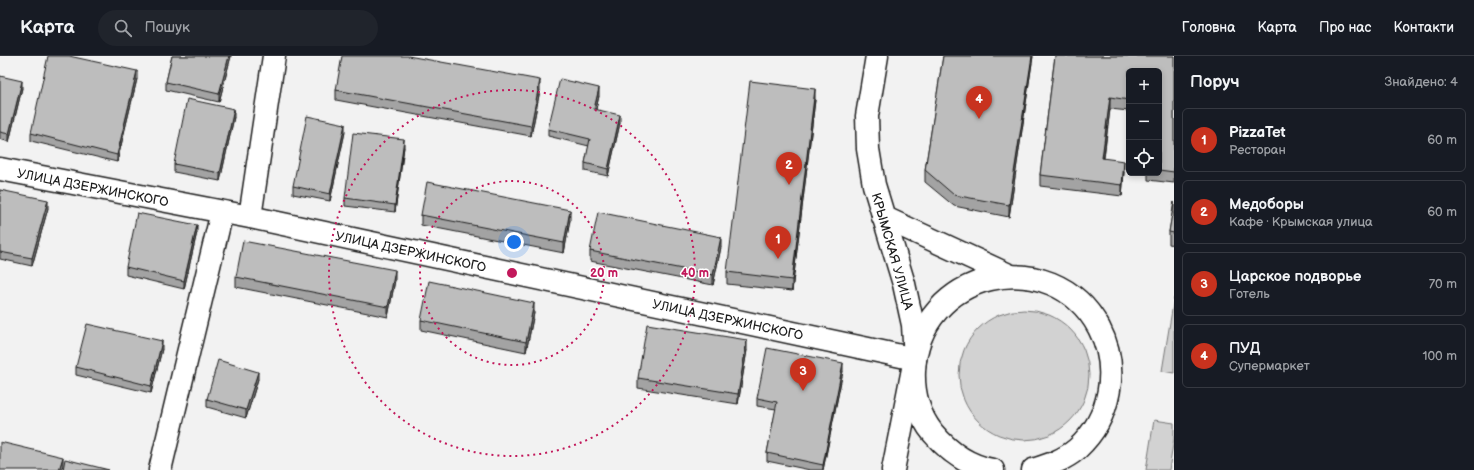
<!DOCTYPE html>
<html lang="uk">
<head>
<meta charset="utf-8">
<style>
  :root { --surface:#171b24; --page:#20242c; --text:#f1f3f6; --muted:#9ea1a6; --line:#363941; --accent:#c8321e }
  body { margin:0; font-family:"Balsamiq Sans",sans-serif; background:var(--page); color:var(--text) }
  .controls { position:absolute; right:12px; top:12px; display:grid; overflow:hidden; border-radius:6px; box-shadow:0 2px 6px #0003 }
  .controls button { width:36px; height:36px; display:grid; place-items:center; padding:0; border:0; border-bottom:1px solid var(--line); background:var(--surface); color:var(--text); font:20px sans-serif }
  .you { position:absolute; left:514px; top:186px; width:14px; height:14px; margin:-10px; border:3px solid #fff; border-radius:50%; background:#1a73e8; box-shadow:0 0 0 6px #1a73e833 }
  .badge { display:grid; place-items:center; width:26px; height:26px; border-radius:50%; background:var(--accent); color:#fff; font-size:13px; font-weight:700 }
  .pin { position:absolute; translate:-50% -33px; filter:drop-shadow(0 1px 2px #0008) }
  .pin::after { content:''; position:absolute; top:21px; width:14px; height:12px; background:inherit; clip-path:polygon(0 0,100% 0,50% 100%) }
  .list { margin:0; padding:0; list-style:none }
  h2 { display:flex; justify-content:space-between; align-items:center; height:52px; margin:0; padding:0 16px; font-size:17px }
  h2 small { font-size:13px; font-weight:400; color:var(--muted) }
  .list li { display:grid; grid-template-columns:26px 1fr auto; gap:12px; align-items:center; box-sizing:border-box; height:64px; margin:0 8px 8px; padding:0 8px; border:1px solid var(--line); border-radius:6px }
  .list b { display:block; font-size:15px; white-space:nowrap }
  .list p { margin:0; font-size:13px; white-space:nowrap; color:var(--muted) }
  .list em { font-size:13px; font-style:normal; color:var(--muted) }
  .icon { flex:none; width:22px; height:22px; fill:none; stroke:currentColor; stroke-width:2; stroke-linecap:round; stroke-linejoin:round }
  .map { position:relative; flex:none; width:1174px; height:414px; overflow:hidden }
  header { display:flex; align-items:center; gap:24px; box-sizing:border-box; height:56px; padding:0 20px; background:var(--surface); border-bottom:1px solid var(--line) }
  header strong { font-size:19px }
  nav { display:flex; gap:22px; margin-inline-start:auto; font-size:14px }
  .search { width:280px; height:36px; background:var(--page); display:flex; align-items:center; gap:10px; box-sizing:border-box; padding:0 14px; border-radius:22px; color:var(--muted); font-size:15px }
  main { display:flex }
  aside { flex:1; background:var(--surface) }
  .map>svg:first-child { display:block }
</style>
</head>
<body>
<header>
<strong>Карта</strong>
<div class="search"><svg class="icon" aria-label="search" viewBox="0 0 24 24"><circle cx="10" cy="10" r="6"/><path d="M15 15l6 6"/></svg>Пошук</div>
<nav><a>Головна</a><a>Карта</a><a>Про нас</a><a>Контакти</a></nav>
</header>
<main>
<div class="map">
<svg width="1174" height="414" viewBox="0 0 1174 414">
  <rect width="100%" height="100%" fill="#f2f2f2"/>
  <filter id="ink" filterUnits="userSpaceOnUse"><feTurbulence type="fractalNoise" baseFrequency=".025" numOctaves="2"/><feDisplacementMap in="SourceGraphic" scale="8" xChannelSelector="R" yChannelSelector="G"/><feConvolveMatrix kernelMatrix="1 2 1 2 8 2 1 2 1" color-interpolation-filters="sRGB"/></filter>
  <g filter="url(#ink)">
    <path fill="#d2d2d2" stroke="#777" d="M 1174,242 L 1174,317 L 1162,315 Z
      M959 319a65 65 0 1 1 130 0a65 65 0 1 1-130 0Z
      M 1154,364 L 1174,367 L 1174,382 L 1169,414 L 1146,414 Z"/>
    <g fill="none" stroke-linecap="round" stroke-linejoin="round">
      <defs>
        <path id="minor" d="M 0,113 L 250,161 L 915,303
          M 250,161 L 274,0
          M 883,161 L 1011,220
          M 160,414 L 222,156
          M 993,414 C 968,410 949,396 933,377 C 919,360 913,337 914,315 C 918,215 1052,184 1099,272 C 1120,312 1111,362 1077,393 C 1064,404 1049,409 1033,414"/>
        <path id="major" d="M 877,0 L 867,60 L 868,93 L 874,129 L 904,228 L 913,269 L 915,303 L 893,414"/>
      </defs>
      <use href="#minor" stroke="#1c1c1c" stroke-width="25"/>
      <use href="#major" stroke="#1c1c1c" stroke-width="25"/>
      <use href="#minor" stroke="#fff" stroke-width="22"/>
      <use href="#major" stroke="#fff" stroke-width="22"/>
    </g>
    <path fill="#a3a3a3" stroke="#1c1c1c" d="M 172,0 L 231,0 L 219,46 L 166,34 L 166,26 Z
      M 943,0 L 1033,0 L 1009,161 L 954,150 L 925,126 L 925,114 Z
      M 1055,0 L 1174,0 L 1174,127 L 1148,124 L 1148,117 L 1159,117 L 1159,15 L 1129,15 L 1129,55 L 1110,53 L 1104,102 L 1124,116 L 1122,140 L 1040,130 L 1040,119 Z
      M 0,20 L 22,32 L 9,86 L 0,83 Z
      M 137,23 L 117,106 L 31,85 L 31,77 Z
      M 336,34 L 540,34 L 531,80 L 336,44 Z
      M 599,40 L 596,53 L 620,67 L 608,120 L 585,115 L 585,107 L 589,90 L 548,80 L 548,73 Z
      M 815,44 L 792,235 L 727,228 L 727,216 Z
      M 234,61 L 220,125 L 174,116 L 174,108 Z
      M 345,76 L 330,145 L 293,138 L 293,130 Z
      M 404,91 L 395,156 L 345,150 L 345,142 Z
      M 0,134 L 48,152 L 32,210 L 0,203 Z
      M 1174,146 L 1174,189 L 1169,188 L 1169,176 Z
      M 421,159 L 570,164 L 564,197 L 421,169 Z
      M 197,176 L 184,233 L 126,219 L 126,211 Z
      M 721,191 L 713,229 L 590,205 L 590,195 Z
      M 236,221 L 395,224 L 388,261 L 236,231 Z
      M 534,257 L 526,296 L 421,274 L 421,264 Z
      M 162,293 L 151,337 L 76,319 L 76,311 Z
      M 747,294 L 738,348 L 638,332 L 638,322 Z
      M 843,315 L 823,414 L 810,414 L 767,405 L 767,397 L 776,353 L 757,350 L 757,342 Z
      M 258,323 L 246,362 L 207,351 L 207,343 Z"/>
    <path fill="#848484" stroke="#1c1c1c" d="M 229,0 L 231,0 L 219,46 L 219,38 Z
      M 1032,0 L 1033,0 L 1009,161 L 1009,149 Z
      M 137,15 L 137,23 L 117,106 L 117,99 Z
      M 540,24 L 540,34 L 531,80 L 531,70 Z
      M 22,25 L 22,32 L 9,86 L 9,78 Z
      M 599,32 L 599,40 L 594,61 L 594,53 Z
      M 815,33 L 815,44 L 792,235 L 792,224 Z
      M 1110,41 L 1110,53 L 1102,114 L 1102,102 Z
      M 234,53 L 234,61 L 220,125 L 220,117 Z
      M 620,59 L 620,67 L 608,120 L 608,113 Z
      M 345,68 L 345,76 L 330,145 L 330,138 Z
      M 404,83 L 404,91 L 395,156 L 395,149 Z
      M 1124,105 L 1124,116 L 1122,140 L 1122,129 Z
      M 48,144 L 48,152 L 32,210 L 32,202 Z
      M 570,154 L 570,164 L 564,197 L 564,187 Z
      M 197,169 L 197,176 L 184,233 L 184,225 Z
      M 721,181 L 721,191 L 713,229 L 713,219 Z
      M 395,214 L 395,224 L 388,261 L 388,251 Z
      M 534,247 L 534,257 L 526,296 L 526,286 Z
      M 747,284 L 747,294 L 738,348 L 738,338 Z
      M 162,285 L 162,293 L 151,337 L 151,330 Z
      M 843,307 L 843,315 L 823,414 L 823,409 Z
      M 258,316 L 258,323 L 246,362 L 246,354 Z
      M 63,401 L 63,409 L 61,414 L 59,414 Z"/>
    <path fill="#bdbdbd" stroke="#1c1c1c" d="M 48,0 L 69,0 L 137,15 L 117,99 L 31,77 Z
      M 172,0 L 229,0 L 219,38 L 166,26 Z
      M 342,0 L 408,0 L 540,24 L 531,70 L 336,34 Z
      M 943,0 L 1032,0 L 1009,149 L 954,139 L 925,114 Z
      M 1055,0 L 1174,0 L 1174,116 L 1159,114 L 1159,15 L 1129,15 L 1129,44 L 1110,41 L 1102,102 L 1124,105 L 1122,129 L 1040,119 Z
      M 0,20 L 22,25 L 9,78 L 0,76 Z
      M 560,23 L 599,32 L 594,53 L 620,59 L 608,113 L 585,107 L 590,83 L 548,73 Z
      M 750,25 L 815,33 L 792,224 L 727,216 Z
      M 187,43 L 234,53 L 220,117 L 174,108 Z
      M 307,60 L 345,68 L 330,138 L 293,130 Z
      M 353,77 L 404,83 L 395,149 L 345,142 Z
      M 427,126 L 570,154 L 564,187 L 421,159 Z
      M 0,134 L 48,144 L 32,202 L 0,196 Z
      M 1174,146 L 1174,177 L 1169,176 Z
      M 598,156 L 721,181 L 713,219 L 590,195 Z
      M 137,157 L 197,169 L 184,225 L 126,211 Z
      M 243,185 L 395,214 L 388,251 L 236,221 Z
      M 429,225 L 534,247 L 526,286 L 421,264 Z
      M 87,268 L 162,285 L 151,330 L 76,311 Z
      M 647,268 L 747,284 L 738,338 L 638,322 Z
      M 767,292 L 843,307 L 823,409 L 767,397 L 777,346 L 757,342 Z
      M 218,304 L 258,316 L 246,354 L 207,343 Z
      M 0,386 L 63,401 L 59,414 L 0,414 Z
      M 65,403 L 109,414 L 63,414 Z"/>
  </g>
  <g fill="none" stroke="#c2185b" stroke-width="2" stroke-dasharray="2 4">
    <circle cx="512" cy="217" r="92"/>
    <circle cx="512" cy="217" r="183"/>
  </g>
  <g text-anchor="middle" stroke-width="3" stroke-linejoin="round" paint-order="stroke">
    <g font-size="13" fill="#1c1c1c" stroke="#fff">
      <text transform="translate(93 131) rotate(11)" y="5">УЛИЦА ДЗЕРЖИНСКОГО</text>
      <text transform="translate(411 195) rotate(12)" y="5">УЛИЦА ДЗЕРЖИНСКОГО</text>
      <text transform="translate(893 195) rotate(74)" y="5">КРЫМСКАЯ УЛИЦА</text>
      <text transform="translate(728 263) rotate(12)" y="5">УЛИЦА ДЗЕРЖИНСКОГО</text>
    </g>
  </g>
  <circle cx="512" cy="217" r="6" fill="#c2185b" stroke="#fff" stroke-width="2"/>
  <g font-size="12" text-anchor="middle" font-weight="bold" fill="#c2185b" stroke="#fff" stroke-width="3" stroke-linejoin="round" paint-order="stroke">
    <text x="604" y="221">20 m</text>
    <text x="695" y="221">40 m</text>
  </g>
</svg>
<div class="controls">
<button>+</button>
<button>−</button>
<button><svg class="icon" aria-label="locate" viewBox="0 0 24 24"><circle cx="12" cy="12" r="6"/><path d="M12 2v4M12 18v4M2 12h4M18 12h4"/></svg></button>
</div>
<div class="you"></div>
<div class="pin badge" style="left:778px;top:203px">1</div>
<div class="pin badge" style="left:789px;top:129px">2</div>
<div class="pin badge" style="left:803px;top:335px">3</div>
<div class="pin badge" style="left:979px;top:63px">4</div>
</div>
<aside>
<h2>Поруч<small>Знайдено: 4</small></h2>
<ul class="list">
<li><span class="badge">1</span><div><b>PizzaTet</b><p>Ресторан</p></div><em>60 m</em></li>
<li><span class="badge">2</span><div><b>Медоборы</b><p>Кафе · Крымская улица</p></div><em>60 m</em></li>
<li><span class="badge">3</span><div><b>Царское подворье</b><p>Готель</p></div><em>70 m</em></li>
<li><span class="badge">4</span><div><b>ПУД</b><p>Супермаркет</p></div><em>100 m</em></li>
</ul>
</aside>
</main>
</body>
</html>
